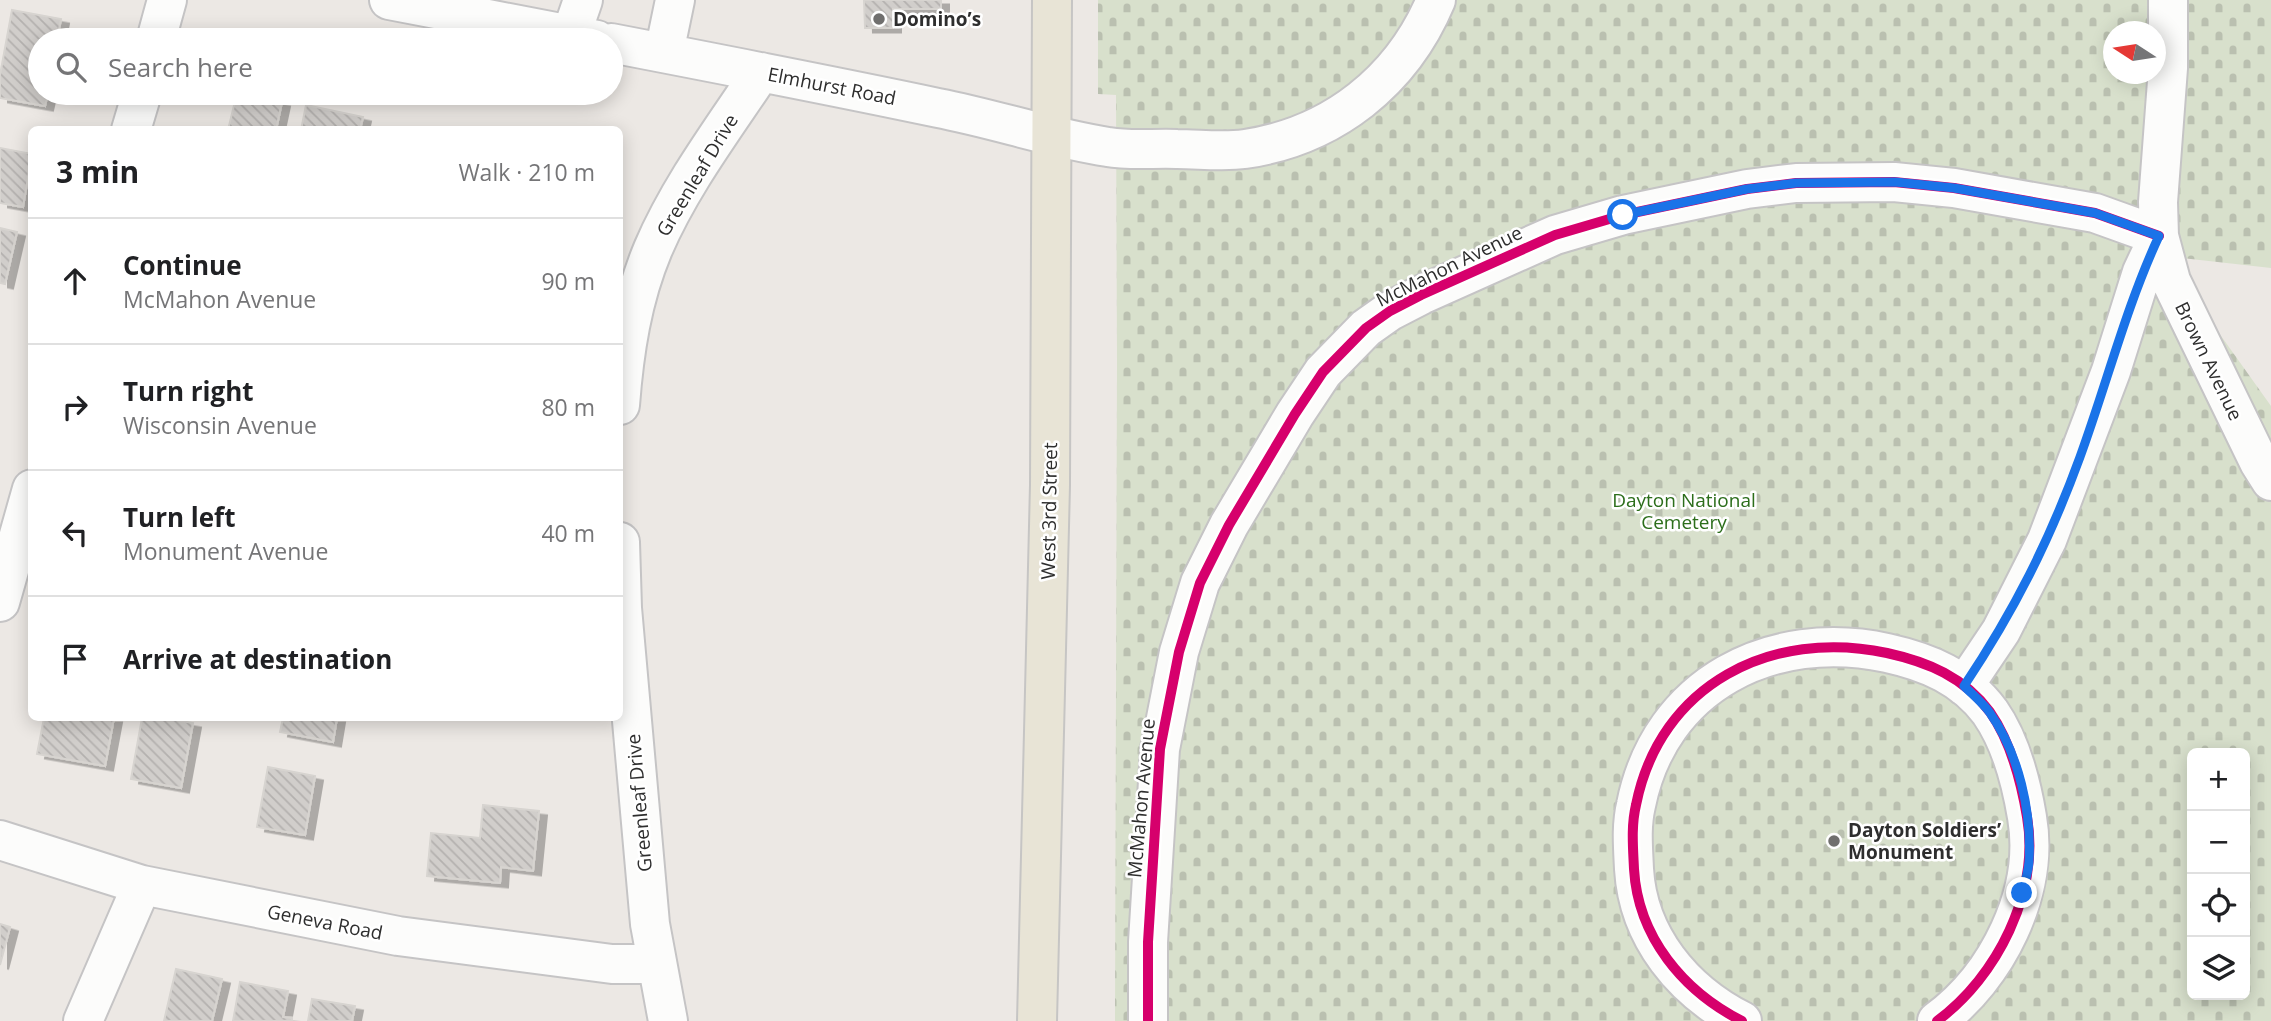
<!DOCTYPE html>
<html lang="en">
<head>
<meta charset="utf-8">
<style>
  :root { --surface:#fff; --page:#f2f2f2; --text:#202124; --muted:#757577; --line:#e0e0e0 }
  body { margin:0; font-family:"Open Sans",sans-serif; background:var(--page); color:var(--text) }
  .controls { position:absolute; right:21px; bottom:21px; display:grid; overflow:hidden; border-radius:10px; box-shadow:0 4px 18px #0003 }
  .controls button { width:63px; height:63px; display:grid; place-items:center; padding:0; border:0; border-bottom:2px solid var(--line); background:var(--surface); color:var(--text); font:35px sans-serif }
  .compass { position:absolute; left:2103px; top:21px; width:63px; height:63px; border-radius:50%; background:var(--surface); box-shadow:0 4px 18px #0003; rotate:282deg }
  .stop { position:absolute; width:21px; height:21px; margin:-16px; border:5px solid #1a73e8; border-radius:50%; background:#fff }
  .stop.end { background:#1a73e8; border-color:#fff; box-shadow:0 2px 7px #0008 }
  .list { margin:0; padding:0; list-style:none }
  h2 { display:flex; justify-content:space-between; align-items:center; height:91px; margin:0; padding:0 28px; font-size:30px }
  h2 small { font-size:23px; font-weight:400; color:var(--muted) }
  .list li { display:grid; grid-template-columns:46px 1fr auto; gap:21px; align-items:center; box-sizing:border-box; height:126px; padding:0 28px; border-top:2px solid var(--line) }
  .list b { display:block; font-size:26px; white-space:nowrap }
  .list p { margin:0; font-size:23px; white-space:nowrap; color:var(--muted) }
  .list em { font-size:23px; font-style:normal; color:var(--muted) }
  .icon { flex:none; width:38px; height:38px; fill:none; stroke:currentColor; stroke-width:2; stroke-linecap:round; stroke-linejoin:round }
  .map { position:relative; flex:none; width:2271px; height:1021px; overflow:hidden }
  .search { position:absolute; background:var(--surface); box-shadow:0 4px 18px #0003; left:28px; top:28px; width:595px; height:77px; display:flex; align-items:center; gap:18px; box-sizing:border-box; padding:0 24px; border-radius:38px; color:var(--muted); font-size:26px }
  .panel { position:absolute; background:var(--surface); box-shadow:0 4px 18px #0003; left:28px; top:126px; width:595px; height:595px; border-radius:10px }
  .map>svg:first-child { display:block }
</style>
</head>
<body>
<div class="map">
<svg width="2271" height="1021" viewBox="0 0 2271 1021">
  <defs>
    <pattern id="cemetery-stones" width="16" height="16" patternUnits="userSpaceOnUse" patternTransform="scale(1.75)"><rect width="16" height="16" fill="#d8e0cc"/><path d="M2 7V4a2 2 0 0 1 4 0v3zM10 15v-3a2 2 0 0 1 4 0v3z" fill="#bac0b0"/></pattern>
    <pattern id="building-back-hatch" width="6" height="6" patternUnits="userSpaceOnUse" patternTransform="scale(1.75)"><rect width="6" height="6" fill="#d1cecb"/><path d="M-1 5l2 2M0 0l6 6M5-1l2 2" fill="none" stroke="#b4b1af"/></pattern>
    <filter id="shadow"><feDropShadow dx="8" dy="4.5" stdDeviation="0" flood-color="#0004"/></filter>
  </defs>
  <rect width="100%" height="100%" fill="#ece8e4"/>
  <path fill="url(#cemetery-stones)" fill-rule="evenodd" d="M 1098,0 L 2271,0 L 2271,268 L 2164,256 L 2271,406 L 2271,1021 L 1115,1021 L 1117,362 L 1116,95 L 1098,94 ZM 2114,32 L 2156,32 L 2156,74 L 2114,74 ZM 2192,753 L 2245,753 L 2245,995 L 2192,995 Z"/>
  <path fill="url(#building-back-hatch)" stroke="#d7d4d0" stroke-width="2" filter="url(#shadow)" d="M 864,0 L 941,0 L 941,9 L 893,9 L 893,28 L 865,28 Z
    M 12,10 L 61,19 L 57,40 L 40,40 L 40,93 L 48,93 L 45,106 L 0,98 L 0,75 Z
    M 237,93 L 282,102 L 276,130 L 228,130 Z
    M 306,105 L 363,117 L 360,130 L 301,130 Z
    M 0,148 L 32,154 L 23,207 L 0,203 Z
    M 0,228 L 17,232 L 5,284 L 0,283 Z
    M 44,718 L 114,718 L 105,766 L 37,754 Z
    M 142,718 L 164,718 L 193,723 L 181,788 L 131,779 Z
    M 283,718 L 337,718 L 333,742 L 280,732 Z
    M 268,767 L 315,776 L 305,835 L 257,827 Z
    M 483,805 L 539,811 L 533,871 L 501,867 L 500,883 L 427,876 L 431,833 L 480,838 Z
    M 0,924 L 10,927 L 0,965 Z
    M 176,969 L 222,979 L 212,1021 L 164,1021 Z
    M 240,982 L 288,991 L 283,1017 L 292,1018 L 292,1021 L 233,1021 Z
    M 312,999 L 355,1006 L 352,1021 L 308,1021 Z"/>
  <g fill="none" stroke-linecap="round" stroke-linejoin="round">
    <defs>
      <path id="minor" d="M 389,0 L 597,40
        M 571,35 L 583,0
        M 156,40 L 167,0
        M 611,43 C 720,64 829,85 938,108 C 995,119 1050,138 1108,147 C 1130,151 1154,148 1177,149 C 1199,149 1223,152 1245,149 C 1333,136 1402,81 1436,0
        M 664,53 L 675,0
        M 131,130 L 142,93
        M 2159,236 L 2171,281 L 2259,462 L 2271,481
        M 620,405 C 624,352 632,299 653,249 C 680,186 723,129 761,72
        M 620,542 L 622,608 L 650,924 L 668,1021
        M 0,602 L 32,489
        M 1964,686 L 2001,631 L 2047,540 L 2111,371 L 2142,272 L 2159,236 L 2158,202 L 2168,68 L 2168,0
        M 0,840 L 142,885 L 398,936 L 612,964 L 657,964
        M 83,1021 L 142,885
        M 1148,1021 L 1148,942 L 1160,749 L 1179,652 L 1200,583 L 1229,525 L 1295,414 L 1323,372 L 1366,328 L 1390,311 L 1421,295 L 1555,235 L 1623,215 L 1747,189 L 1796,183 L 1894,182 L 1954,188 L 2095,213 L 2159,236
        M 1742,1021 C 1683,991 1638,937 1634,869 C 1633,847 1631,826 1636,805 C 1660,684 1772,628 1887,653 C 1928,662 1964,677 1990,712 C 2011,742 2021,781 2027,817 C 2040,892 1997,977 1937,1021"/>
      <path id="major" d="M 1037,1021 L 1050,485 L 1052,0"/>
    </defs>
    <use href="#minor" stroke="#c5c4c5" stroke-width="42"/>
    <use href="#major" stroke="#c6c5c4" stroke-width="42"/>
    <use href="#minor" stroke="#fcfcfb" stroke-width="38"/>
    <use href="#major" stroke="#e8e4d6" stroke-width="38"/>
    <defs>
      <path id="cycleway" d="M 1148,1021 L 1148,942 L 1160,749 L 1179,652 L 1200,583 L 1229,525 L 1295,414 L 1323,372 L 1366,328 L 1390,311 L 1421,295 L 1555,235 L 1623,215 L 1747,189 L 1796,183 L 1894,182 L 1954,188 L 2095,213 L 2159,236
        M 1742,1021 C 1683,991 1638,937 1634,869 C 1633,847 1631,826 1636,805 C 1660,684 1772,628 1887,653 C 1928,662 1964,677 1990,712 C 2011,742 2021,781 2027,817 C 2040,892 1997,977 1937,1021"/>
    </defs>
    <use href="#cycleway" stroke="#fff" stroke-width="15"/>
    <use href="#cycleway" stroke="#d6006c" stroke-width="10"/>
  </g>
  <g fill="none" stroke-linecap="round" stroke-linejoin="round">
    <path stroke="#1a73e8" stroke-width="9" d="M 1623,215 L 1747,189 L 1796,183 L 1895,182 L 1954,188 L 2095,213 L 2159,236 C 2126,307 2107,383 2080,457 C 2049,542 2014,611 1964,686 C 1973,695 1983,703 1990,713 C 2019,754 2032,812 2029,862 C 2028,872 2025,883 2022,893"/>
  </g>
  <g fill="#706f6e" stroke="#fff" stroke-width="2.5">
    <circle cx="879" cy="19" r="7"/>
    <circle cx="1834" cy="841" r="7"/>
  </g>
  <g text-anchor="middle" stroke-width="5" stroke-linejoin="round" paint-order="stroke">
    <g font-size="19" font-weight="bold" fill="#2e2e2e" stroke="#fff" text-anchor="start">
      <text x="893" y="26">Domino’s</text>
      <text x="1848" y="837">Dayton Soldiers’<tspan x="1848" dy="22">Monument</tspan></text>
    </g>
    <g font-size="19" fill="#2e2e2e" stroke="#fff">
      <text transform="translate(832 86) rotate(11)" y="7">Elmhurst Road</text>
      <text transform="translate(697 175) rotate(-59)" y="7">Greenleaf Drive</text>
      <text transform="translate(1449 266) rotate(-26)" y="7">McMahon Avenue</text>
      <text transform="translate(2209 361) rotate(64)" y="7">Brown Avenue</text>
      <text transform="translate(1049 511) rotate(-89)" y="7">West 3rd Street</text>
      <text transform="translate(1141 798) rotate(-85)" y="7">McMahon Avenue</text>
      <text transform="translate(639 803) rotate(-95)" y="7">Greenleaf Drive</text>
      <text transform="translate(325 922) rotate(11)" y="7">Geneva Road</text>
    </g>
    <g font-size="19" fill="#2c6e1b" stroke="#fff">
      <text x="1684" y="507">Dayton National<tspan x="1684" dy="22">Cemetery</tspan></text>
    </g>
  </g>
</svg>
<div class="controls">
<button>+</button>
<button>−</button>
<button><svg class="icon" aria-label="locate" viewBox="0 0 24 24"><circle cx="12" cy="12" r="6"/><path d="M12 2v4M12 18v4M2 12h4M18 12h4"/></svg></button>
<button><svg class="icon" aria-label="layers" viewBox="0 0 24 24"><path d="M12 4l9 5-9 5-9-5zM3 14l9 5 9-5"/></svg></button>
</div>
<svg class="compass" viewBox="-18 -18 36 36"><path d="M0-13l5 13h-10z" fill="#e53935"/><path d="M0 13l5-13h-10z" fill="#757577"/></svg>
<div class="stop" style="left:1623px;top:215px"></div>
<div class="stop end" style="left:2022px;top:893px"></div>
<div class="search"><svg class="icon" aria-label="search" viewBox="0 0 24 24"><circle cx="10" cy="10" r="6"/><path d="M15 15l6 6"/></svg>Search here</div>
<section class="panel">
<h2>3 min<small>Walk · 210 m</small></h2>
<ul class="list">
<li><svg class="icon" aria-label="ahead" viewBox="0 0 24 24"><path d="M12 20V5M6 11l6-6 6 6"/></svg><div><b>Continue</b><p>McMahon Avenue</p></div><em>90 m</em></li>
<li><svg class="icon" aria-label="right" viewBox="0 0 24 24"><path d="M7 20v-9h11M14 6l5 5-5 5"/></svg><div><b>Turn right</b><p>Wisconsin Avenue</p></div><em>80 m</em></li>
<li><svg class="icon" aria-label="left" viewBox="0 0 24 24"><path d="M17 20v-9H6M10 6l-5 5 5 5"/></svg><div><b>Turn left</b><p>Monument Avenue</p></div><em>40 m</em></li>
<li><svg class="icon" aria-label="arrive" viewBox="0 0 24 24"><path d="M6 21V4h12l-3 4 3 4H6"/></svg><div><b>Arrive at destination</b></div></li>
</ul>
</section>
</div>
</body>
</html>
